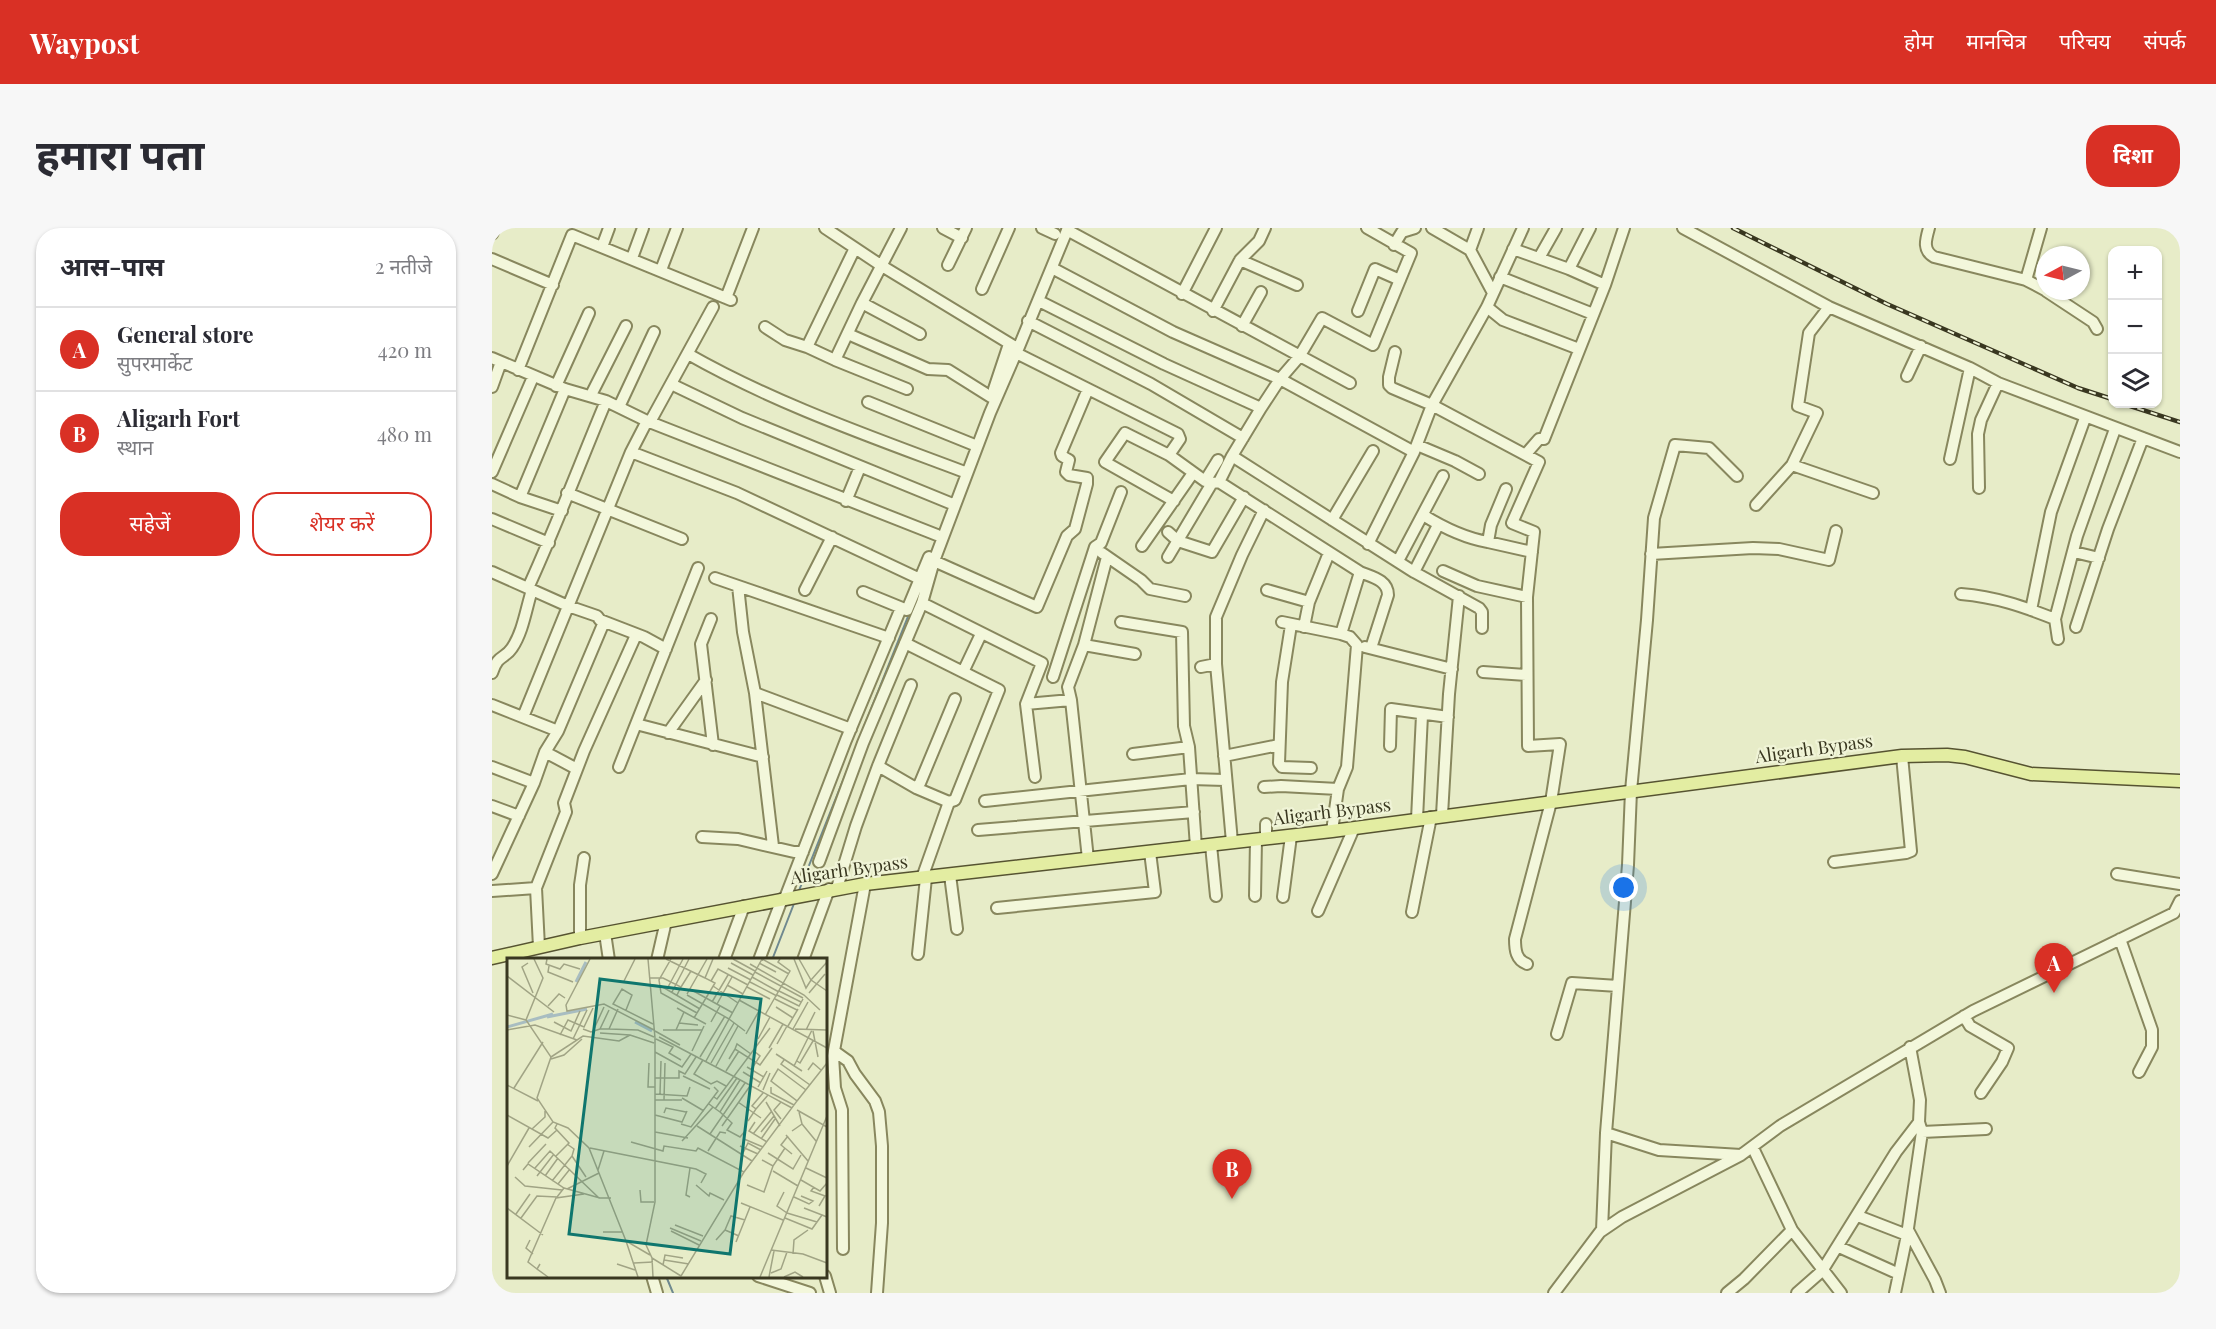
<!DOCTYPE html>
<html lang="hi">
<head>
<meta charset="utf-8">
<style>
  :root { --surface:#fff; --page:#f7f7f7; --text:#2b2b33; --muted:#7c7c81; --line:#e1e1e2; --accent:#d93025 }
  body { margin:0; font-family:"Playfair Display","Noto Sans Devanagari",serif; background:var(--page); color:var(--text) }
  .controls { position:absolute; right:18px; top:18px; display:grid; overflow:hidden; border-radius:12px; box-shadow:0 2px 4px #0004 }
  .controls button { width:54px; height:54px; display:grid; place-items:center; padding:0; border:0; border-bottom:2px solid var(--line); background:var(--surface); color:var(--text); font:30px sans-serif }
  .compass { position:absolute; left:1544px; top:18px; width:54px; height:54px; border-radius:50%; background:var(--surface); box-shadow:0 2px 4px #0004; rotate:263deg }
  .you { position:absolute; left:1132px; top:660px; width:21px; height:21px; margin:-15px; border:4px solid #fff; border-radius:50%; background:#1a73e8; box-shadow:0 0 0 9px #1a73e833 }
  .badge { display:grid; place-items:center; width:39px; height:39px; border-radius:50%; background:var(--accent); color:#fff; font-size:20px; font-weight:700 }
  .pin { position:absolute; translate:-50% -50px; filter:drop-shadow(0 2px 3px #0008) }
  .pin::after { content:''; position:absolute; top:32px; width:21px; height:18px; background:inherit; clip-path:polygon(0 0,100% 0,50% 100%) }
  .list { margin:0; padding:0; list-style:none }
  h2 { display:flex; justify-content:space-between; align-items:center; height:78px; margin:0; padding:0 24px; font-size:26px }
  h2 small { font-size:20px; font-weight:400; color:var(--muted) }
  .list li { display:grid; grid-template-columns:39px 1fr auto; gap:18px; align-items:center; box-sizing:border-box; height:84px; padding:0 24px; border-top:2px solid var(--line) }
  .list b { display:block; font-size:22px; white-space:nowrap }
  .list p { margin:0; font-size:20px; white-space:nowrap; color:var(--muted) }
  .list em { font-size:20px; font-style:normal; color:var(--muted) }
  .actions { display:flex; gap:12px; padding:18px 24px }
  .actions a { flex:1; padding:14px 0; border:2px solid var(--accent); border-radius:24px; text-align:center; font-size:21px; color:var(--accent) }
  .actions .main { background:var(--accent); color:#fff }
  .icon { flex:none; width:33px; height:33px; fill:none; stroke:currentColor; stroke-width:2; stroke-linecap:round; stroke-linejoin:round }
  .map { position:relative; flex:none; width:1688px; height:1065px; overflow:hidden; border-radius:24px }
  header { display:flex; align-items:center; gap:36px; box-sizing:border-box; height:84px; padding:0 30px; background:var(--accent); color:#fff }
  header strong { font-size:28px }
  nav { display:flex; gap:33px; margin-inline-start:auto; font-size:21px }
  .intro { display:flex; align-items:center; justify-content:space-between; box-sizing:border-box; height:144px; padding:0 36px }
  h1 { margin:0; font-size:42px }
  .button { padding:15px 27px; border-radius:24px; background:var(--accent); color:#fff; font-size:21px; font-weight:700 }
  main { display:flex; gap:36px; padding:0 36px }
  aside { flex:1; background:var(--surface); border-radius:24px; box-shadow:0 2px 4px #0004 }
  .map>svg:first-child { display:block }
</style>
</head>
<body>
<header>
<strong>Waypost</strong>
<nav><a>होम</a><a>मानचित्र</a><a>परिचय</a><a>संपर्क</a></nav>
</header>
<div class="intro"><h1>हमारा पता</h1><a class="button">दिशा</a></div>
<main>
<aside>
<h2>आस-पास<small>2 नतीजे</small></h2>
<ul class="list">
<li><span class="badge">A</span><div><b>General store</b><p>सुपरमार्केट</p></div><em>420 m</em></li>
<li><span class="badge">B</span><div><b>Aligarh Fort</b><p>स्थान</p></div><em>480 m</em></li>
</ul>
<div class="actions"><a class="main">सहेजें</a><a>शेयर करें</a></div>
</aside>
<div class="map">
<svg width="1688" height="1065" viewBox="0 0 1688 1065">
  <rect width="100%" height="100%" fill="#e7ecc8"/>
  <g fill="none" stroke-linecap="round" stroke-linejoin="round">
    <path stroke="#6f898f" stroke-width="2" d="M 561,24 L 570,0
      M 371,501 L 417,386
      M 306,665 L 362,525
      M 280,732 L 303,673
      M 174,1048 L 181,1065"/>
    <defs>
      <path id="minor" d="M 333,0 L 390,38 L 520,117 L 526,121 L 524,125 L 686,206 L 688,211 L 677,227
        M 409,0 L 370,75 L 343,132 L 415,161
        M 451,0 L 470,10
        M 550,0 L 563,6
        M 940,0 L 978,22 L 1001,65
        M 1191,0 L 1337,79 L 1478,140 L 1506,155 L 1688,224
        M 1437,0 C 1434,11 1430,22 1442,29 L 1534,52
        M 1549,0 L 1534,52 L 1553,62
        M 575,2 L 858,155
        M 0,6 L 3,0
        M 902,17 L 910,4 L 923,0
        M 110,19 L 117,0
        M 1021,21 L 1077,41 L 1113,57
        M 978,22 L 986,0
        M 140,30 L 151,0
        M 1047,30 L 1064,0
        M 0,31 L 61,57
        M 748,32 L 767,13 L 773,0
        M 456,37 L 474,0
        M 560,40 L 681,104 L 788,151 L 922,224
        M 1077,41 L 1098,0
        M 169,42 L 185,0
        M 1008,49 L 1101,86
        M 490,61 L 517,0
        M 1554,63 L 1601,94 L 1605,101
        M 690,66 L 724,0
        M 234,70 L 261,0
        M 547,73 L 672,136 L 769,180 L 740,228
        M 370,75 L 428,106
        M 995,79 L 1011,92 L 1087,121
        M 721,83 L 748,32 L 805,57
        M 866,83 L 883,41 L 908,52
        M 536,93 L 659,156 L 751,210
        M 750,98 L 769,64
        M 273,99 L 293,112 L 315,119
        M 356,106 L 436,141 L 456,142 L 499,169
        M 526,121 L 576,0
        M 903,124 L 897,149 L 897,157 L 900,160 L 940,177 L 1047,234 L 1020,295 L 1042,304 L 1035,369 L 1036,518 L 1068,516 L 1059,574 L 1023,711 C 1023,722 1024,732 1035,736
        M 196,126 C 282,175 377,208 470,243
        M 0,130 L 73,161 L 114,173 L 155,193 L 445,307
        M 343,132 L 315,119 L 363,20
        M 26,142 L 80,7 L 239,72
        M 1415,148 L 1429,118
        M 179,156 L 250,190 L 458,275
        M 64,158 L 97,85
        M 0,159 L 9,134
        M 502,161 L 517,116
        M 99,167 L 134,98
        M 376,174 L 480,216
        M 127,179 L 162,104
        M 769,180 L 788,151 L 807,129 L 830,90 L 881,117 L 919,25 L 875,0
        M 158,194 L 221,79
        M 925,217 L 963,233 L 987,246
        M 139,224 L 245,265 L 428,351
        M 1034,226 L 1047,211 L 1052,211 L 1113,57 L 1132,0
        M 1458,231 L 1478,140
        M 1300,237 L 1381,265
        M 0,244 L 41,149
        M 713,253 L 726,232
        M 727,254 L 740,228 L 922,344 L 987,380 L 990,384 L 990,400
        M 0,256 L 28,269 L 70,283
        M 1487,260 L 1486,206 L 1489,192 L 1506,155
        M 1014,261 L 999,297 L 996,314 L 1040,324
        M 75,265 L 190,311
        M 28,269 L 73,161
        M 354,273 L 368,239
        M 682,273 L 613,234 L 633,205 L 677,227 L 713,253 L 720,255 L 727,254 L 868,344 C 880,349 896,352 896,367 L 879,420
        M 1264,277 L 1300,237 L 1325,185 L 1306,178 L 1317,105 L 1337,79
        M 931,287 C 952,300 972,310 996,314
        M 0,291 L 57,315
        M 840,292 L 881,223
        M 676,304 L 686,313 L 720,324 L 752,269
        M 876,316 L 922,224 L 940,177 L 995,79 L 1031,0
        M 650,318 L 701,245
        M 1582,324 L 1607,330
        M 610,325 L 649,352 L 658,361 L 693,368
        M 1159,326 L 1261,320 L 1287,321 L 1337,332 L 1344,303
        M 676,329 L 720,255
        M 442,333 L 545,379 L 575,308 L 583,301 L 595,256 L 595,250 L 577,247 L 574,244 L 577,232 L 570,228 L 569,225 L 596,161
        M 906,333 L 951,248
        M 951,343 L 985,358 L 1035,369
        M 0,344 L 76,378 L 105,388 L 108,392 L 152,409 L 174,421
        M 922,344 L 946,297
        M 223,350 L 397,410
        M 246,358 L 251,404 L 263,465 L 281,618
        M 36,360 C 64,299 88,235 114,173
        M 313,362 L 340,309
        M 775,362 L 817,374
        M 371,364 L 415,382 L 437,329
        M 1469,366 C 1504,369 1530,378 1563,391
        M 430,375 L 550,435 L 534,476 L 579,472 L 596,631
        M 1539,382 L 1559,284 L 1593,190
        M 219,391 L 209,416 L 221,517
        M 629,394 L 690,404 L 692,498 L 697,519 L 704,619
        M 790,394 L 849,406 L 858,409 L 865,417 L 855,539 L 846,561 L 840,603
        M 799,397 L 790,454 L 787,535 L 790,539 L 819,540
        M 812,399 L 817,374 L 837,325
        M 1584,399 L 1616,301 L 1651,210
        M 849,406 L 868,344
        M 1566,411 L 1563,391 L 1585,308 L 1623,201
        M 413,415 L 507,462 L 463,572 L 457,574 L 430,650
        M 592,417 L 643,426
        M 873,419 L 960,441
        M 724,436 L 740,614
        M 709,439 L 724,436 L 724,389 L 750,327 L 772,282
        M 471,444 L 489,406
        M 991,444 L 1035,447
        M 0,445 C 6,426 13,431 20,420 C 31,404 34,381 40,362
        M 561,449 L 603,319 L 609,315 L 629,264
        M 263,465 L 359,501
        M 579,472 L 576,459 L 592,417 L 615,329
        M 534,476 L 543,549
        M 0,477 L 66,503
        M 31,489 L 139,224 L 155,193
        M 144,496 L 206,340
        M 176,505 L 214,452
        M 898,518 L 899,481 L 956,489
        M 53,524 L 85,541
        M 641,526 L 697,519
        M 732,528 L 787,517
        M 386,538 L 419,457
        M 0,539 L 42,555
        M 127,539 L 144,496 L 271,529
        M 772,559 L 789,558 L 846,561
        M 424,560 L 457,574
        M 493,573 L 699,551 L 733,552
        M 0,578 L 27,588
        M 950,587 L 957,466 L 967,368
        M 925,591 L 930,487
        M 774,596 L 774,610
        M 486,602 L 702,584
        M 210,609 L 246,611 L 302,624 L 311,624
        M 719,617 L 724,668
        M 327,634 L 371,515 L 430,375 L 442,333 L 498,185 L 524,125
        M 1342,634 L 1414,625 L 1419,623 L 1410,528
        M 0,646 L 42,555 L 53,524 L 66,503 L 112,394
        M 1625,646 L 1688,656
        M 458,647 L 465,701
        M 44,660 L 47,719
        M 345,660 L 364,598 L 386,538 L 424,560 L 428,555 L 463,471
        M 0,663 L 44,660 L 74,584 L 72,575 L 92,523 L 144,407
        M 763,668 L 764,612
        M 791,669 L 799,608
        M 293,670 L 354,512 L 409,380
        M 505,680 L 663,664 L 658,624
        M 826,683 L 862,600
        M 920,684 L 939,589
        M 113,705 L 117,732
        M 88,710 L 88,657 L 92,630
        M 1628,711 L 1660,802 L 1660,819 L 1647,844
        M 426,726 L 434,650
        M 165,732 L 174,693
        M 232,732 L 252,678
        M 267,732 L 290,671
        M 311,732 L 337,661
        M 1472,788 L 1478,798 L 1516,820 L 1510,834 L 1489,865
        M 1065,806 L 1080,755 L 1126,758
        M 342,823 L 356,833 L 363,846 L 383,873 L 387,884 L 390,918 L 390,995 L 385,1065
        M 1430,904 L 1494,901
        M 1114,905 L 1167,922 L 1249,927
        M 1261,920 L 1300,1002 L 1349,1065
        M 1366,988 L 1415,1007
        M 1110,1002 L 1114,905 L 1136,637 L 1139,563 L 1155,392 L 1162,290 L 1183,217 L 1217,220 L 1245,248
        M 1416,1002 L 1443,1052 L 1448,1065
        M 1347,1019 L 1407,1046
        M 351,1021 L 350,882 L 343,860 L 341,828 L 373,656
        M 160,1048 L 165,1065
        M 266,1048 L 318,1065
        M 333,1048 L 338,1065
        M 1062,1065 L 1108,1004 L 1130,989 L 1249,927 L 1288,898 L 1481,783 L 1682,685 L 1688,673
        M 1235,1065 L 1252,1051 L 1300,1002
        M 1305,1065 L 1330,1043 L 1404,924 L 1427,894 L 1428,872 L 1418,819
        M 1403,1065 L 1415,1007 L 1430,904 L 1427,894"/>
      <path id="major" d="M 0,730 L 88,710 L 373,656 L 840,603 L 1410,528 L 1455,527 L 1473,529 L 1539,546 L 1688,553"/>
    </defs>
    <use href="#minor" stroke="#88875e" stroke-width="14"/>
    <use href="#major" stroke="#565331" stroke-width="15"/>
    <use href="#minor" stroke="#f3f7db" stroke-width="10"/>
    <use href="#major" stroke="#e3eda2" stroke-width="12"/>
    <defs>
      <path id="rail" d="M 1241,0 L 1395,76 L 1586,160 L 1620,171
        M 1632,176 L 1688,194"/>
    </defs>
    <use href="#rail" stroke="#393720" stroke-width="4.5"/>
    <use href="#rail" stroke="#f0f4d7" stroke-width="2" stroke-dasharray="7" stroke-linecap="butt"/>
  </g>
  <g text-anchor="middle" stroke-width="4.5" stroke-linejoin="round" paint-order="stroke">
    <g font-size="18" fill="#393720" stroke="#f0f4d7">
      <text transform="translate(1322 521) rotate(-8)" y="6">Aligarh Bypass</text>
      <text transform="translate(840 584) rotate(-7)" y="6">Aligarh Bypass</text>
      <text transform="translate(357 642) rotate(-8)" y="6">Aligarh Bypass</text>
    </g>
  </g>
  <g transform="translate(15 730)">
    <rect width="320" height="320" fill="#e7ecc8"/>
    <path fill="none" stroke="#a8bdc1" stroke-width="3" d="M 69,24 L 79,4M 40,59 L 80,51M 128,64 L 145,73M 0,69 L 46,56"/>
    <path fill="none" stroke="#a1a485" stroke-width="1.5" d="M 27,1 L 36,20 L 19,62 L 44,99 L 30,140 L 46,164 L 61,170 L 82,190 L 119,283 L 143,297M 40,1 L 39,6 L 53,11 L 57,6 L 73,11M 83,1 L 59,47 L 60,53 L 97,46 L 147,72M 141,1 L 148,80 L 148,244 L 139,287 L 145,300 L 146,319M 159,1 L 198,20M 164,1 L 152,22 L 154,35 L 190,55M 226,1 L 248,13M 255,1 L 282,16M 287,1 L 299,30 L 304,22 L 320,33M 292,1 L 304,22 L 320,4M 21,5 L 15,9 L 26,35M 224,5 L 246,17M 252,5 L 269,14M 243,6 L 297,37 L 313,52M 42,8 L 41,14 L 66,24M 221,10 L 244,22M 248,14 L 296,40M 0,18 L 47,54M 245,19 L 272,34M 143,20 L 156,20 L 174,29 L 170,37M 117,23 L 128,1M 204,23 L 211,11 L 241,27M 243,24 L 270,38M 145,27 L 154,28 L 193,51M 220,27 L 236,36M 206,28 L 231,45M 174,29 L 184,13M 240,29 L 263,41M 160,31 L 176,1M 183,31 L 199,40M 272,33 L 294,44M 165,34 L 182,1M 302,35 L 318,16M 180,36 L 200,1M 180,37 L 222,61M 270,37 L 292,48 L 296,41M 199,40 L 226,55M 268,41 L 290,52M 232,42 L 252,53 L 239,76M 205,44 L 221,17M 210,46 L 225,19M 41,48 L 52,36 L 58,40M 269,49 L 286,60M 102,52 L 93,71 L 102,71 L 111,51M 119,52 L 125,37 L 115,31 L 106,46 L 146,66M 252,53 L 320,90M 177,54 L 199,66M 0,57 L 19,62M 258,57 L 283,13 L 271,4 L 273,1M 187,60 L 208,25 L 198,20 L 206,1M 222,61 L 238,73M 47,64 L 64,73 L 73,53M 204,64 L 213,48M 172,65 L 191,67M 281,68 L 291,51M 76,71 L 84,74 L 93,71M 102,71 L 131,72 L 147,79M 286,71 L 301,44M 288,71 L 320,72M 0,72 L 28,67 L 70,82M 156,72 L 195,72M 169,72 L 177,54 L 170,50M 299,72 L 308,54M 86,73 L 97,49M 148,73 L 173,87M 306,73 L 311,99M 93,75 L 123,77 L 147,85M 53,77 L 61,62 L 77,69 L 86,50M 152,79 L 226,118M 66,81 L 80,52M 149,81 L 166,89 L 162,95 L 174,102M 251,81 L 263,59M 270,86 L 280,68M 262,90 L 276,66M 228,91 L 230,86 L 244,96M 185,93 L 197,68M 148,94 L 175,109 L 184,96M 269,96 L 295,113M 44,99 L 76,78 L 112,83 L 123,77M 193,99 L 218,58M 44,101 L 57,97 L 75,81M 222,101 L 228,91 L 253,107 L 265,90M 196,102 L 187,116 L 204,126 L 210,123 L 219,128M 277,102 L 274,106 L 303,127M 199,103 L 255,1M 290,103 L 293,105 L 306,83M 142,105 L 141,129 L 148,129M 204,105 L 227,65M 209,108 L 231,68M 287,108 L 305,72M 240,109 L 257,119M 244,112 L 253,98 L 247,93M 301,112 L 306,105 L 314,112M 219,113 L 232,93M 236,114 L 254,125M 176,118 L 203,131M 226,118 L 285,150M 148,120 L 172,120 L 172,113 L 178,116 L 189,99M 0,127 L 31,143M 251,129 L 260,113M 264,129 L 264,135 L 287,147M 7,130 L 36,84M 256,132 L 263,115M 148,136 L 180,138 L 183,129M 153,136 L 154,103M 207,139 L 210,141 L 263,70M 175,140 L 197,153M 148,142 L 175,142M 157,142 L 158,105M 290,143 L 320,105M 231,144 L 254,160M 259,144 L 273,168M 274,144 L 267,152 L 274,161M 206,149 L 213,154 L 233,122M 208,151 L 230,120M 249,151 L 261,137M 290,152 L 320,169M 213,154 L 225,165 L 220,172 L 233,179 L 239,172M 157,155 L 159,150 L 179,154M 0,157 L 41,180 L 50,172M 148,157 L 175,164 L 180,153M 241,163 L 249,151 L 245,148 L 256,135M 248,164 L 242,173 L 260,184M 174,166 L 184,169 L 211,133 L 207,129M 295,166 L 309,183M 190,168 L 245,203M 215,168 L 243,128M 25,171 L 38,159 L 38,153M 285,173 L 295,166 L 292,154M 148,174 L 181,180M 254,174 L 267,158M 203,176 L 238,125M 246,176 L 264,154M 279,177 L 301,203M 281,178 L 274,187 L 285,196M 237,181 L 256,189M 254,181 L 268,161M 175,183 L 206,149 L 202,146M 124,184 L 156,193 L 157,188 L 189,193 L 191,190 L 237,214 L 174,318M 60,186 L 67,191 L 65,198 L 79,219M 233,188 L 251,196M 22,189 L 46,164M 83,190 L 189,211 L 199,216 L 194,225M 201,193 L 213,174 L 219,175M 261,195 L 286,211 L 294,197M 235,197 L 241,185 L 254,192M 49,198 L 62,185 L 48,170 L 50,166M 255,202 L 266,208 L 278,190M 21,205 L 39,186M 0,208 L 22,170M 28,210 L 43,193 L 92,240 L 104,240M 183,210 L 179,237 L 183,239M 299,210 L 320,220M 16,212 L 21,206 L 57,230 L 93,240M 91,212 L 97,193M 266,213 L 291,228M 237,214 L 290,143 L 264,123 L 271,111 L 299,132M 30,218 L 47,196M 38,218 L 51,200M 8,219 L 18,228 L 55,232M 294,222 L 313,233 L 320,225M 45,223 L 65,198M 51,226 L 63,211M 189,227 L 202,238 L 203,235 L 217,242M 240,227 L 257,234 L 266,208M 307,229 L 304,233 L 318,238 L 312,248M 60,231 L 92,215M 133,232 L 134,244 L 147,244M 277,234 L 270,248 L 280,255M 287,239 L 302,246 L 306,243 L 294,238M 234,245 L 276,262M 0,250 L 36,277M 297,250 L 315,257M 280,255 L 310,264M 9,256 L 23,236M 14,260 L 30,238 L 50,239 L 57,230M 278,260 L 305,271 L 315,257 L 320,259M 168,267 L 196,278M 163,270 L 194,283M 218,272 L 224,258 L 238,262M 164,273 L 192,287M 96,274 L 116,274M 23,282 L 19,290 L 26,296M 209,282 L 218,272 L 232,278M 119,283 L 131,319M 229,284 L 243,249M 264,292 L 296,296 L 320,305M 286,296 L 287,282 L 301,272M 145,300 L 174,318M 157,302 L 182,306M 127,305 L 146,304M 33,306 L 30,311 L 41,319M 110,306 L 128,312M 156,307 L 158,297 L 176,300M 30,311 L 21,304 L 49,240 L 77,236M 264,315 L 274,311 L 280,294M 253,319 L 320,158M 262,319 L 267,293M 277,319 L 288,314 L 296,319"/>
    <path fill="#0f766e" fill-opacity="0.15" stroke="#0f766e" stroke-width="3" d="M 93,21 L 254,41 L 223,296 L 62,276 Z"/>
    <rect width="320" height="320" fill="none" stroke="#393720" stroke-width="3"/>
  </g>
</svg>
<div class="controls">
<button>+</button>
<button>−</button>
<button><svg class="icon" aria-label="layers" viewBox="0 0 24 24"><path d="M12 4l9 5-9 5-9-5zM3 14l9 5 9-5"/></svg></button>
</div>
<svg class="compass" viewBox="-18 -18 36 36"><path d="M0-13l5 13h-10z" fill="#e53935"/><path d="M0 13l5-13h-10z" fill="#7c7c81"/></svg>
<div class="you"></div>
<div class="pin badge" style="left:1562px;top:765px">A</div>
<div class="pin badge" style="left:740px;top:971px">B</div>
</div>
</main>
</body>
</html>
